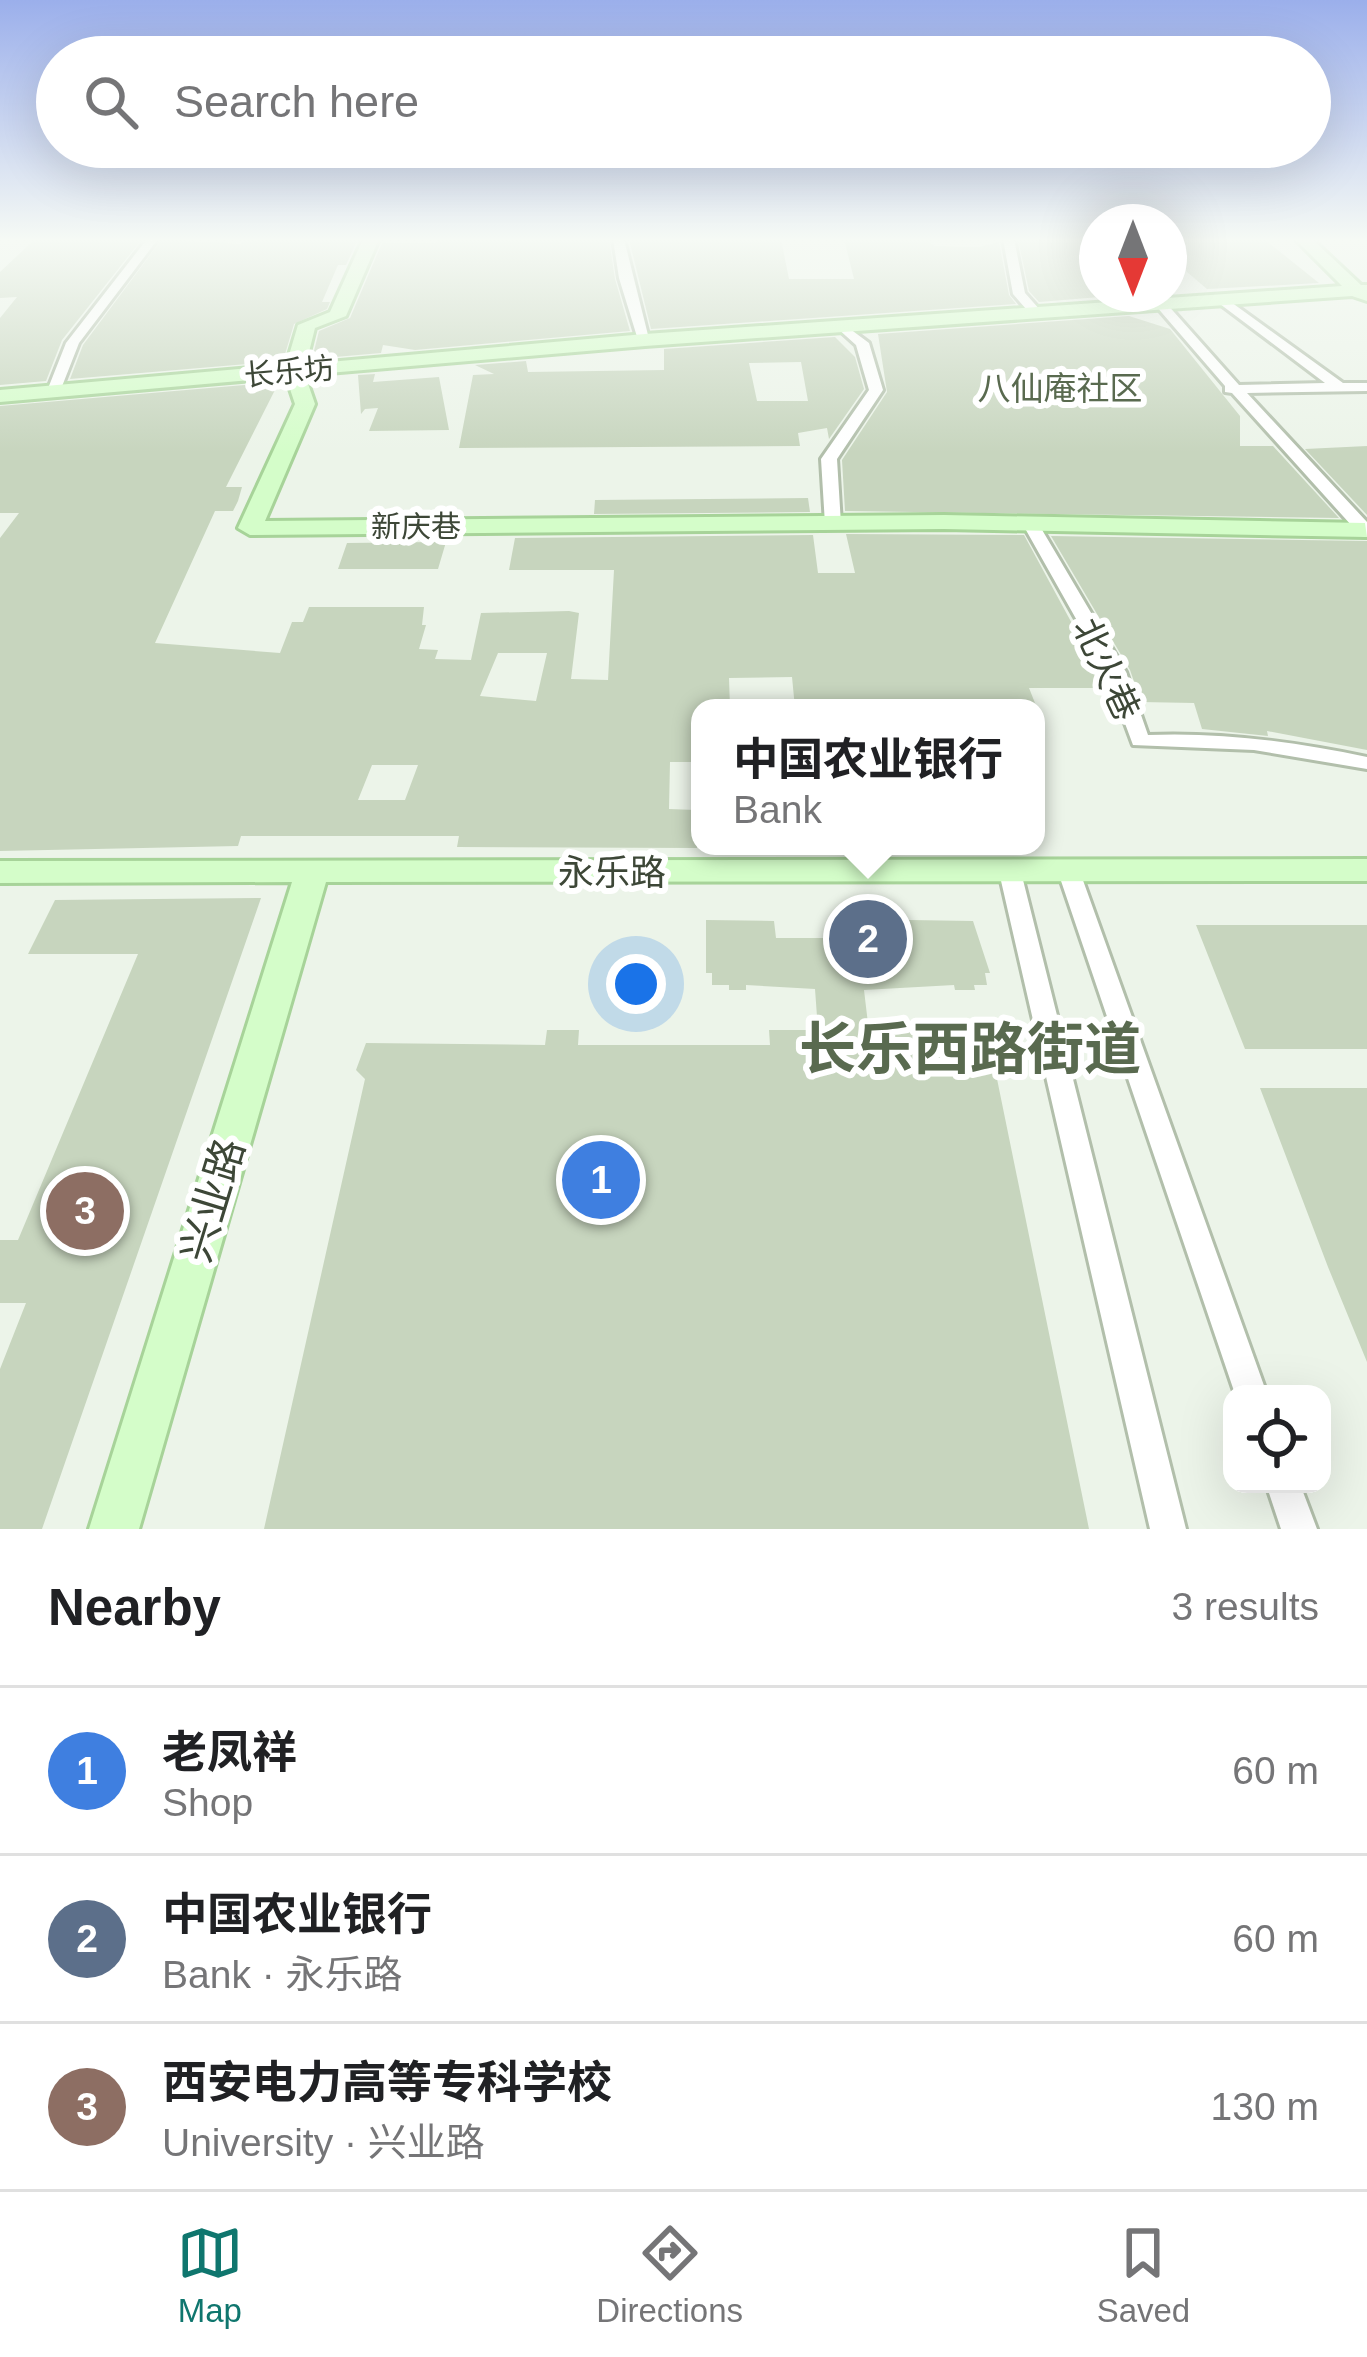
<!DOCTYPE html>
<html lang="en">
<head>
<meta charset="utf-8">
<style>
  :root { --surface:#fff; --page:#f6f6f6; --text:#202124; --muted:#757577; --line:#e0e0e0; --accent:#0f766e }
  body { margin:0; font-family:Helvetica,"Noto Sans SC",sans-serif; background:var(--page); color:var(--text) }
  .controls { position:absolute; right:36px; bottom:36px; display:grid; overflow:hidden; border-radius:24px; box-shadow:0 12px 48px #0002 }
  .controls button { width:108px; height:108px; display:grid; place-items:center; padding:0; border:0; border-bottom:3px solid var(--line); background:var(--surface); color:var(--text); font:60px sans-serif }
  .compass { position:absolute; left:1079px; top:204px; width:108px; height:108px; border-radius:50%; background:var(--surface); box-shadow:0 12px 48px #0002; rotate:180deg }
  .you { position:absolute; left:636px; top:984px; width:42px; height:42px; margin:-30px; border:9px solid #fff; border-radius:50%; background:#1a73e8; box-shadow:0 0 0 18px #1a73e833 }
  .badge { display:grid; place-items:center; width:78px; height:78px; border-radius:50%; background:var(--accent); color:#fff; font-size:39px; font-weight:700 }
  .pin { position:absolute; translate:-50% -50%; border:6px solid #fff; box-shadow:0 3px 12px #0006 }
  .popup { position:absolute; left:691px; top:699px; width:354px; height:156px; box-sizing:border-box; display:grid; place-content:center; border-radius:24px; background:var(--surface); filter:drop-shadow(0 3px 9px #0005); font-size:39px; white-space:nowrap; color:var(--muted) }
  .popup b { font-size:45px; color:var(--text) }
  .popup::after { content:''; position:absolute; left:50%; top:100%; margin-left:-24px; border:24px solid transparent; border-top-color:var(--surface) }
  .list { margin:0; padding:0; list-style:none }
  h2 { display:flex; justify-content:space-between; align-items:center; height:156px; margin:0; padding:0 48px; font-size:51px }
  h2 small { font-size:39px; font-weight:400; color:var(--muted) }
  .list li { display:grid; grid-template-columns:78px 1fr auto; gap:36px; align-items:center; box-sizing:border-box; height:168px; padding:0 48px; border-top:3px solid var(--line) }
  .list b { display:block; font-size:45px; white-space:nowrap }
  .list p { margin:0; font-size:39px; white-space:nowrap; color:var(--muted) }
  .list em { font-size:39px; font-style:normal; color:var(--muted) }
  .icon { flex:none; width:66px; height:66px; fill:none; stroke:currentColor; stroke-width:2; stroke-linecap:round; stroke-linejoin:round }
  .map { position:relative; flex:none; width:1367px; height:1529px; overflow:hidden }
  .search { position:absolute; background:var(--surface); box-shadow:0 12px 48px #0002; left:36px; right:36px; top:36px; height:132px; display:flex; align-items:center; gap:30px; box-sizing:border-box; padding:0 42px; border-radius:66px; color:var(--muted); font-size:45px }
  .sheet { height:660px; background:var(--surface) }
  nav { display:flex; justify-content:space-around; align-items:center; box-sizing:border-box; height:168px; border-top:3px solid var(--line); background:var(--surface); font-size:33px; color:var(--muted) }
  nav a { display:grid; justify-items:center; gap:6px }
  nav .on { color:var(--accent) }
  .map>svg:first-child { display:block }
</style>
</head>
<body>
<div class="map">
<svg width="1367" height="1529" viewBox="0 0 1367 1529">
  <rect width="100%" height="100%" fill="#ecf4e9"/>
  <path fill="#c7d5be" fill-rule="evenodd" d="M 35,239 L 142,239 L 62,340 L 46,381 L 0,385 L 0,318 L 17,297 L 0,298 L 0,272 Z
    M 162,239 L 241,244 L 245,239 L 358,239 L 346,265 L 338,265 L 322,302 L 330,302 L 327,309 L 294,324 L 283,361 L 70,379 L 83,345 Z
    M 437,239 L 609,239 L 615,279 L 630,331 L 415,350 L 383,345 L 381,353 L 312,359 L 319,331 L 350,318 L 382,243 L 436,243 Z
    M 629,239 L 781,239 L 789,279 L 854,279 L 844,239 L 926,239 L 934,246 L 979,247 L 999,242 L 1009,295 L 1016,304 L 651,329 Z
    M 1018,239 L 1097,240 L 1097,294 L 1112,296 L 1039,302 L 1029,291 Z
    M 1171,239 L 1264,239 L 1319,283 L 1207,289 L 1187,272 L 1169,245 L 1176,245 Z
    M 1129,316 L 1170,329 L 1240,416 L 1240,446 L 1273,446 L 1339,518 L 845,511 L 842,460 L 887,392 L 878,334 Z
    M 835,337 L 855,357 L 864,389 L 829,439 L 827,428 L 798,433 L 800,446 L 459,448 L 473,375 L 494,374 L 475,365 L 526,361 L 528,372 L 664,370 L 664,349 ZM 801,362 L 808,401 L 757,401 L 749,363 Z
    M 375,374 L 373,382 L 439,377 L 449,430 L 369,431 L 378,408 L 365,409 L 361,414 L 358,375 Z
    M 279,382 L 226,487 L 242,487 L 238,501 L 233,511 L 215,511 L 155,643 L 280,653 L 292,622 L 303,622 L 309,607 L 424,607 L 422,625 L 426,625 L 419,649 L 438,650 L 435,659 L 471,660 L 481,613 L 569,611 L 579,613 L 571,679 L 608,680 L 614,570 L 509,570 L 515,538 L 813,535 L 818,573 L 855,573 L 846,534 L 1024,535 L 1107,688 L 1029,688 L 1037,708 L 795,708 L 792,677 L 729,678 L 730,708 L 700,708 L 700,762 L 670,762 L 669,809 L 696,810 L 697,848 L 457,847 L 459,836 L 241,836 L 238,846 L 0,851 L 0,538 L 19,513 L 0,513 L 0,406 ZM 498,653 L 547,653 L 536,701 L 480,696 ZM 372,765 L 418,765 L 405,800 L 358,800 Z
    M 1367,446 L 1367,515 L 1305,449 Z
    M 808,498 L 810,512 L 594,514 L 595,500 Z
    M 1051,536 L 1367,541 L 1367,750 L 1267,731 L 1268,736 L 1202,729 L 1194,703 L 1141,702 L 1130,670 Z
    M 436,542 L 446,542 L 438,569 L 338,569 L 347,543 Z
    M 261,898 L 42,1529 L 0,1529 L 0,1369 L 26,1303 L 0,1303 L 0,1240 L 18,1240 L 138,954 L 28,954 L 55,900 Z
    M 706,920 L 774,921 L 776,938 L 912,938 L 909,920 L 973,921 L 990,973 L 985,973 L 987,985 L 974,985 L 975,990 L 955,990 L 954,985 L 864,990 L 869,1032 L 979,1032 L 982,1043 L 989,1043 L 992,1055 L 998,1057 L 1000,1070 L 996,1074 L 1089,1529 L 264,1529 L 365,1079 L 356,1070 L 366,1043 L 545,1045 L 547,1030 L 579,1030 L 578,1045 L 770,1045 L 769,1030 L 818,1030 L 815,989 L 746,985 L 746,990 L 729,990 L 729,985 L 712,985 L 712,973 L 706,973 Z
    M 1196,925 L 1367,925 L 1367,1049 L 1245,1049 Z
    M 1260,1088 L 1367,1088 L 1367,1362 L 1328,1267 Z"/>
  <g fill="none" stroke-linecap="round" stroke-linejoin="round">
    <defs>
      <path id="street" d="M 147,239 L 158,239 L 79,343 L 59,394 L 49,394 L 47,391 L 66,343 Z
        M 613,239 L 624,239 L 650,343 L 638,340 L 619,278 Z
        M 1003,239 L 1014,239 L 1025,293 L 1041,311 L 1041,317 L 1033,317 L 1013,294 Z
        M 1224,297 L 1343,383 L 1367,383 L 1367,391 L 1247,393 L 1367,522 L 1367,537 L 1361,536 L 1232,393 L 1225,392 L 1225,386 L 1156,306 L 1166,303 L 1239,385 L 1325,383 L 1220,304 L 1218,301 Z
        M 842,323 L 869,343 L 883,390 L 837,459 L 841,524 L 833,529 L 825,524 L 821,459 L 869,390 L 856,345 L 836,327 Z
        M 1030,518 L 1038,523 L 1126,672 L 1148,735 C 1222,732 1295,742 1367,757 L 1367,769 L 1254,750 L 1133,745 L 1106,672 L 1022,523 Z
        M 1010,865 L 1021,872 L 1186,1529 L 1150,1529 L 999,872 Z
        M 1069,865 L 1080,872 L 1267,1394 L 1235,1394 L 1058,872 Z
        M 1266,1484 L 1300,1484 L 1317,1529 L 1281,1529 Z"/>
      <path id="secondary" d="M 363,239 L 379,239 L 346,316 L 315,328 L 306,364 L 645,334 L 1342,286 L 1295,239 L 1312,239 L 1361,285 L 1367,285 L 1367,301 L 1352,296 L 645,346 L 305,375 L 315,404 L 265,521 L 944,515 L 1365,523 L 1367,537 L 944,529 L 250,535 L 238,528 L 295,404 L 286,377 L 0,402 L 0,390 L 286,365 L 298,325 L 330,312 Z
        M 1367,859 L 1367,881 L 326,882 L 139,1529 L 89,1529 L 292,882 L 0,883 L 0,861 Z"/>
    </defs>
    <use href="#street" stroke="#b2bfab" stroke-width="6"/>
    <use href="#secondary" stroke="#a7d399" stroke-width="6"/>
    <use href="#street" fill="#fff" fill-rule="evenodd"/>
    <use href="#secondary" fill="#d4fdc9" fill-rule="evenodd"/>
  </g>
  <linearGradient id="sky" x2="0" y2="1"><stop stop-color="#9bafeb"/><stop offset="0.53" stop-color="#f6faf5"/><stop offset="1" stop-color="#f6faf5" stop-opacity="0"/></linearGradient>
  <rect width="1367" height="453" fill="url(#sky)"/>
  <g text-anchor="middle" stroke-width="12" stroke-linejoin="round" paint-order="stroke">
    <g font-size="30" fill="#3d4737" stroke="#fff">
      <text transform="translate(289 372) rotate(-5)" y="10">长乐坊</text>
      <text x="416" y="537">新庆巷</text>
    </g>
    <g font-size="33" fill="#596a4f" stroke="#fff">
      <text x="1060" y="400">八仙庵社区</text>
    </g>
    <g font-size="36" fill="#3d4737" stroke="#fff">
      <text transform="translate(1107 669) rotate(65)" y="13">北火巷</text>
      <text x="612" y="885">永乐路</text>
    </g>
    <g font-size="42" fill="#3d4737" stroke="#fff">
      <text transform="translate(212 1200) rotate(-73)" y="15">兴业路</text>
    </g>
    <g font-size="57" font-weight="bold" fill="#596a4f" stroke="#fff">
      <text x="970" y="1069">长乐西路街道</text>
    </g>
  </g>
</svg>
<div class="controls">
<button><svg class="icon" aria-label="locate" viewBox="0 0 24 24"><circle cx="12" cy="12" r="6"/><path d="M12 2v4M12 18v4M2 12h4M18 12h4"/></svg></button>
</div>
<svg class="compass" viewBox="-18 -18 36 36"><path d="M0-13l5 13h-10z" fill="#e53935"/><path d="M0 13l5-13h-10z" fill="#757577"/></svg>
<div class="you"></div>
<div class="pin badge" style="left:601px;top:1180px;background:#3f7fe0">1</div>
<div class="pin badge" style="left:868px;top:939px;background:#5c6f8a">2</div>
<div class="popup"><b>中国农业银行</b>Bank</div>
<div class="pin badge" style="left:85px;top:1211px;background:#8d6e63">3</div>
<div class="search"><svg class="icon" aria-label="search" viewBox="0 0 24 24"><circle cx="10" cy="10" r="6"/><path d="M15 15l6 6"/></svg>Search here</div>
</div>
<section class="sheet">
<h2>Nearby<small>3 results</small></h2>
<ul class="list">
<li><span class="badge" style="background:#3f7fe0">1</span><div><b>老凤祥</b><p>Shop</p></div><em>60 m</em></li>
<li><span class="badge" style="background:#5c6f8a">2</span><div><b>中国农业银行</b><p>Bank · 永乐路</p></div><em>60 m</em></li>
<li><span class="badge" style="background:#8d6e63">3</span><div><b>西安电力高等专科学校</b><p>University · 兴业路</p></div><em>130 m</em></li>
</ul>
</section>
<nav>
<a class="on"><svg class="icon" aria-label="map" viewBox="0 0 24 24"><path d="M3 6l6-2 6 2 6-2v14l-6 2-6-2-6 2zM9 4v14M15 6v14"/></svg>Map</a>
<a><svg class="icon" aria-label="directions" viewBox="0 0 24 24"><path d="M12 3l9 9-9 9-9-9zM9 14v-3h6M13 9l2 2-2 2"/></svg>Directions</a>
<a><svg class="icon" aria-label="saved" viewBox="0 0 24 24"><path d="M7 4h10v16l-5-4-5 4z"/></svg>Saved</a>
</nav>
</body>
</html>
